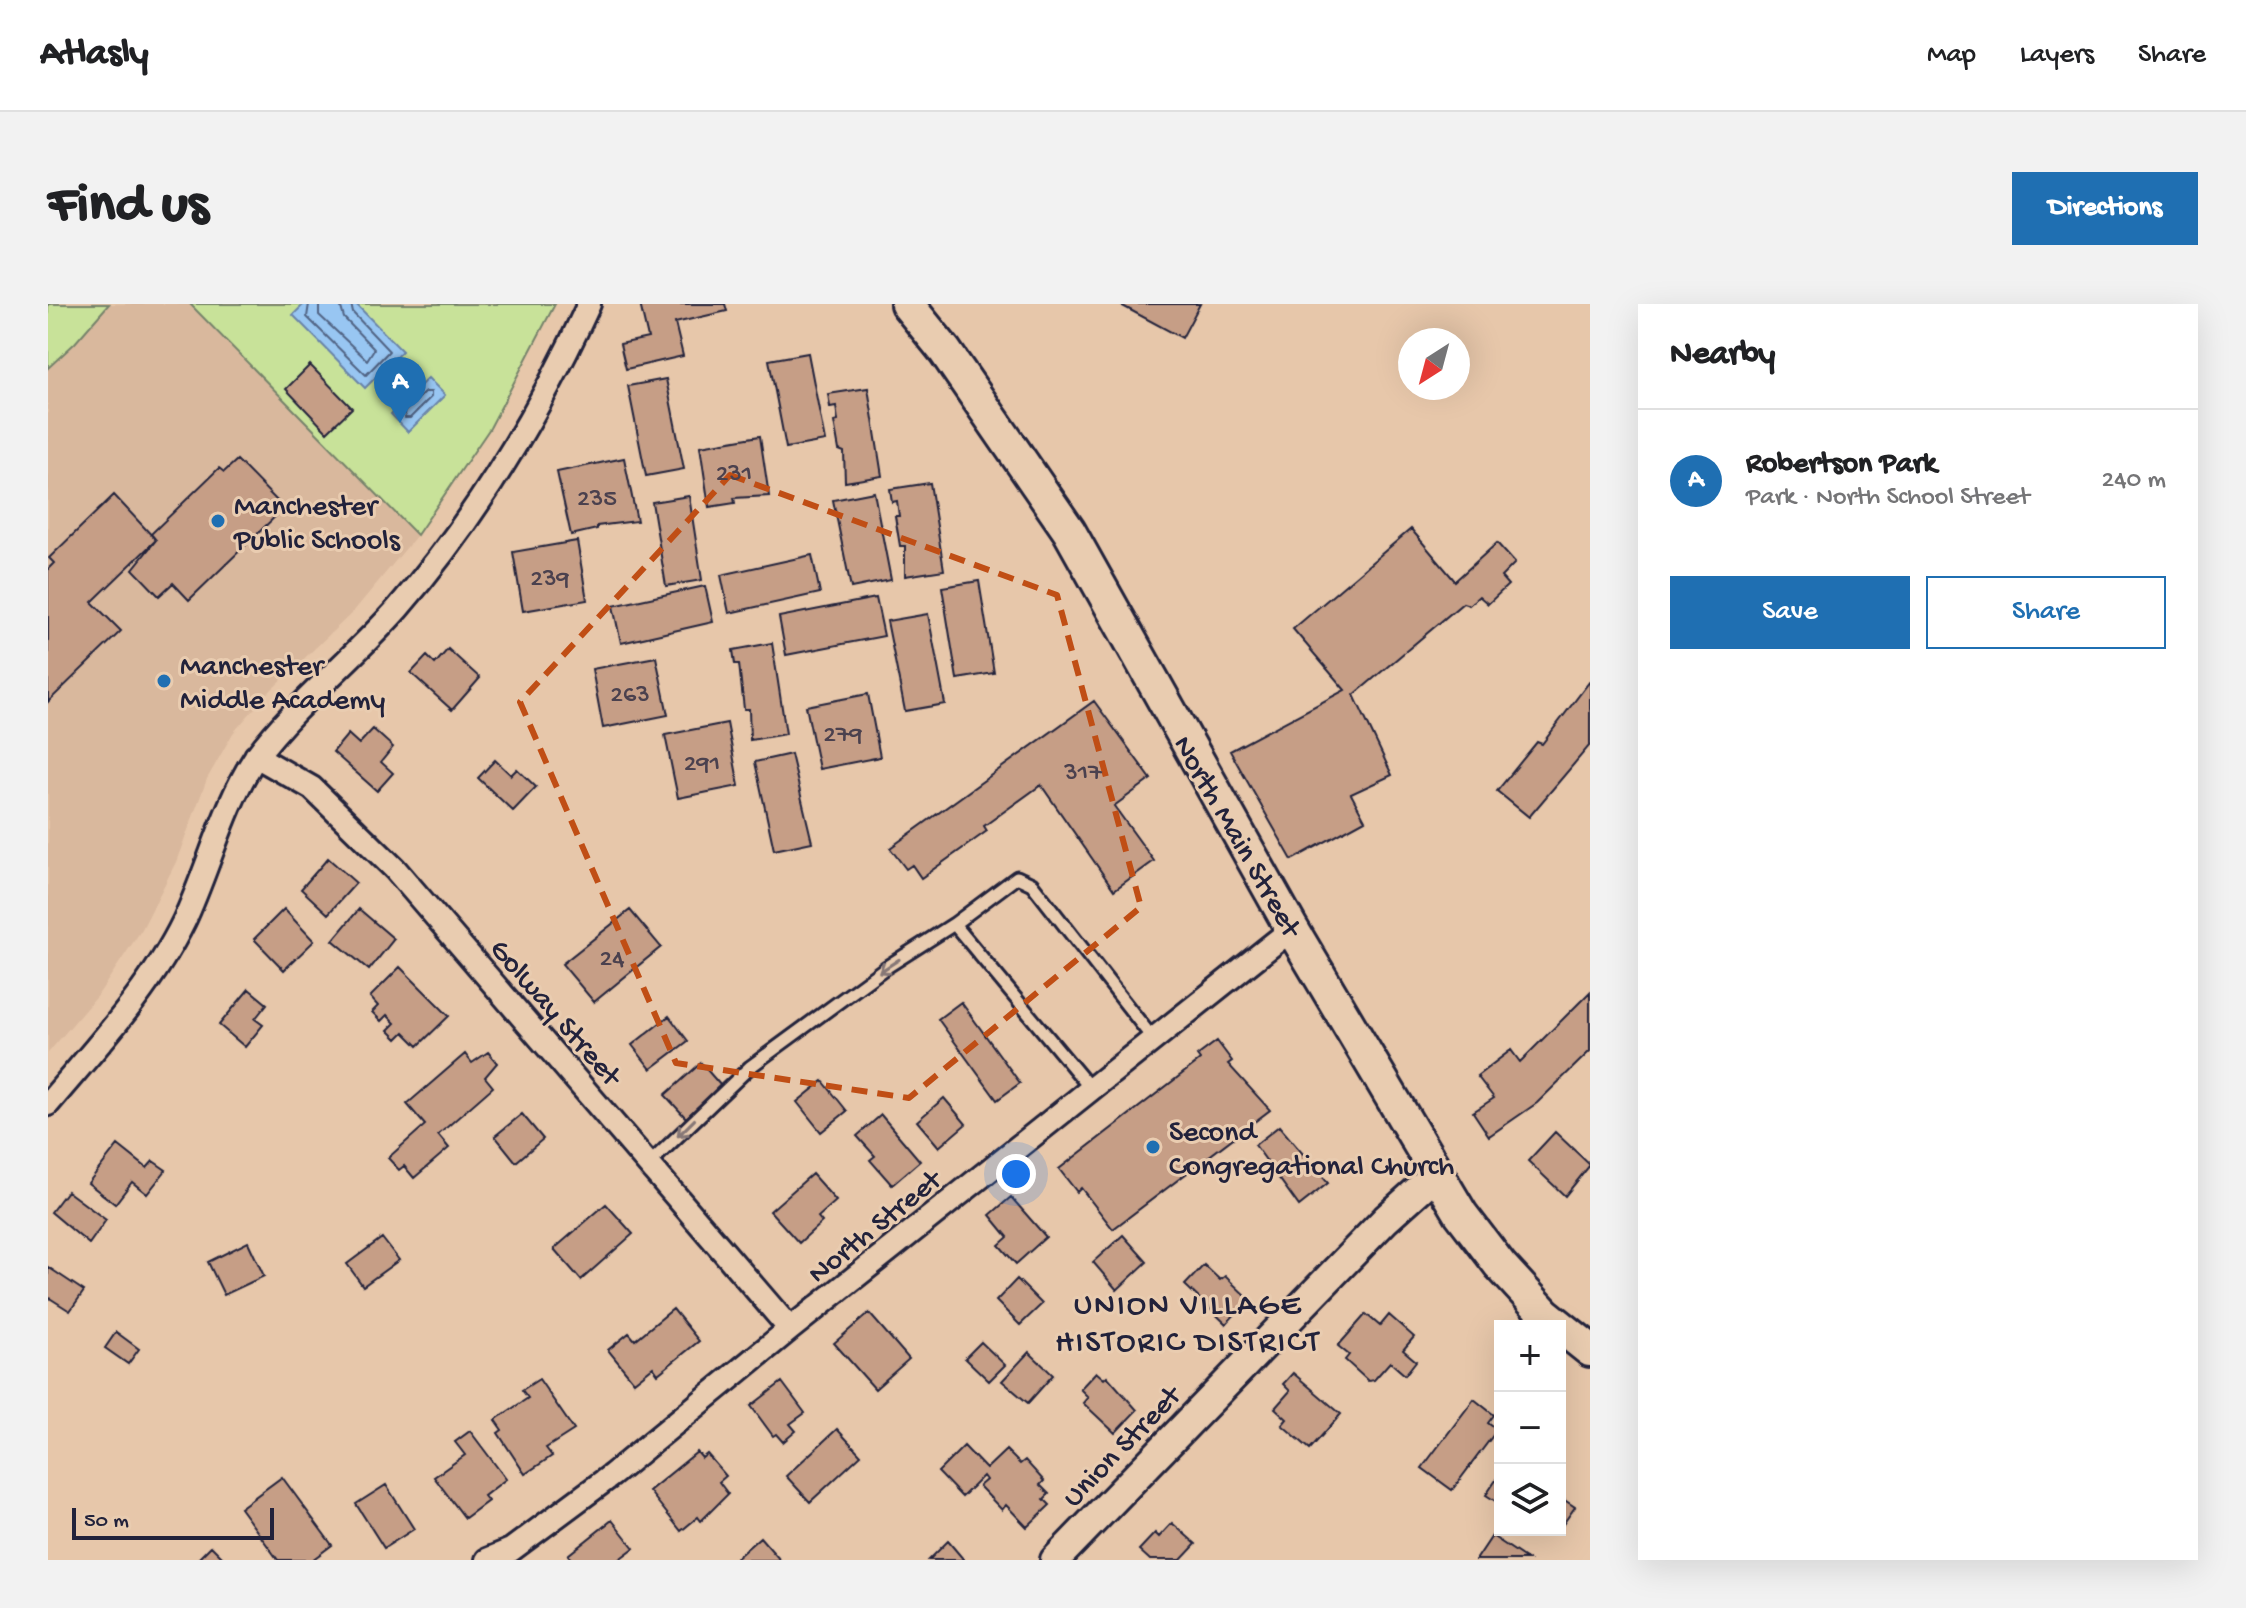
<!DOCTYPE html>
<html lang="en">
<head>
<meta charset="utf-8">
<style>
  :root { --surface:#fff; --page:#f2f2f2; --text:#202124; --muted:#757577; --line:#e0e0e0; --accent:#1f6fb2 }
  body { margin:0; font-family:"Gochi Hand",sans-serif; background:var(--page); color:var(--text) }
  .controls { position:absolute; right:24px; bottom:24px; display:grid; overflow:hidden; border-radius:0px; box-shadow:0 8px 32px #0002 }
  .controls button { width:72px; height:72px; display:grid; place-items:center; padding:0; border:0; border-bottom:2px solid var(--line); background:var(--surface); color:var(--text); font:40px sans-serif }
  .compass { position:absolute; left:1350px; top:24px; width:72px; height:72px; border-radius:50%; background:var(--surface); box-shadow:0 8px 32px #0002; rotate:216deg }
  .scale { position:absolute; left:24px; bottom:20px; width:202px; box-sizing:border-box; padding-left:8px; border:4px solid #22223b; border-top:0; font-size:22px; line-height:28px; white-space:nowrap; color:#22223b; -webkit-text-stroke:6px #e9ccb0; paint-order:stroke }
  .you { position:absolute; left:968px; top:870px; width:28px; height:28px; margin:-20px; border:6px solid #fff; border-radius:50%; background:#1a73e8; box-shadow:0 0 0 12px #1a73e833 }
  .badge { display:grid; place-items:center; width:52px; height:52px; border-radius:50%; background:var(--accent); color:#fff; font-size:26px; font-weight:700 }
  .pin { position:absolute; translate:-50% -66px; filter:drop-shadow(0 2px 4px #0008) }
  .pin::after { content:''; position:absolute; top:42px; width:28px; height:24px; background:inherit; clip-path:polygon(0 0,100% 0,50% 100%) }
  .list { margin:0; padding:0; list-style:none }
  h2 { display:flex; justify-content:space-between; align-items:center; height:104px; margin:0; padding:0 32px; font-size:34px }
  h2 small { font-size:26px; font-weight:400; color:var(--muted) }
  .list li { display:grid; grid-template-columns:52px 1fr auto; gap:24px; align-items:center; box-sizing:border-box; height:144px; padding:0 32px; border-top:2px solid var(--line) }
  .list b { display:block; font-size:30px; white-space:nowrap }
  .list p { margin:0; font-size:26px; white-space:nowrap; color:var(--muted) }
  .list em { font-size:26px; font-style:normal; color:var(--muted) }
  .actions { display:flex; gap:16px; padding:24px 32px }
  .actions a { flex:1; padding:18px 0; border:2px solid var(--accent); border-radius:0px; text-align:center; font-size:28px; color:var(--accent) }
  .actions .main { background:var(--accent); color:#fff }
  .icon { flex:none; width:44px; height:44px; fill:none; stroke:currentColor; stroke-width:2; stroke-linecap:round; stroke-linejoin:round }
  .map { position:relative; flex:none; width:1542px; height:1256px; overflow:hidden; border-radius:0px }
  header { display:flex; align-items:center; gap:48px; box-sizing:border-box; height:112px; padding:0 40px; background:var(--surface); border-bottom:2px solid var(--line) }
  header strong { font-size:38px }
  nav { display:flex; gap:44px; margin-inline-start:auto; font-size:28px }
  .intro { display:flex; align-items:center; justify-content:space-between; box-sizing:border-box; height:192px; padding:0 48px }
  h1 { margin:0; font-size:56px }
  .button { padding:20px 36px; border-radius:0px; background:var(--accent); color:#fff; font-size:28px; font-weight:700 }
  main { display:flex; gap:48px; padding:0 48px }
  aside { flex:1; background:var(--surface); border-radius:0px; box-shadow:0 8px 32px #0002 }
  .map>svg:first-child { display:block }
</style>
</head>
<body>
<header>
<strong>Atlasly</strong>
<nav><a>Map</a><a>Layers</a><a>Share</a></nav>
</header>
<div class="intro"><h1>Find us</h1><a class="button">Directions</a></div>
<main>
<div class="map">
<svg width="1542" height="1256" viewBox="0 0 1542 1256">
  <rect width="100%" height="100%" fill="#e7c7aa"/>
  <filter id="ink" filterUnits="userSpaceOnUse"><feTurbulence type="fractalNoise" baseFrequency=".0125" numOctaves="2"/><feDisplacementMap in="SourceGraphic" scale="16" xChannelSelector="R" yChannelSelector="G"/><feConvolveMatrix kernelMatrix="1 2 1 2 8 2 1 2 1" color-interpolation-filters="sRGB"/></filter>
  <g filter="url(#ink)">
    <path fill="#d9b89d" d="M 61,0 L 142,0 L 369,231 L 305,308 L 219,390 L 185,429 L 159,475 L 128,558 L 94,625 L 52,688 L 0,749 L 0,64 L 27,39 Z"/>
    <path fill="#c8e299" stroke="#75826a" stroke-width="2" d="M 0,0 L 61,0 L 27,39 L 0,64 Z
      M 142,0 L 507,0 L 442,124 L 369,231 Z"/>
    <path fill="#98c6f2" stroke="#6984a9" stroke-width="2" d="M 256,0 L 308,0 L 354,47 L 317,84 L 245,11 Z
      M 380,74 L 397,91 L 360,128 L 343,110 Z"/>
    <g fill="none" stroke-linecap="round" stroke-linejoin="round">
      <path stroke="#516484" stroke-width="2" d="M 261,0 L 259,13 L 318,71 L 341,47 L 305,9 L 303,0
        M 271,0 L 271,11 L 319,56 L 326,45 L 296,14 L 292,0
        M 377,88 L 383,88 L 383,93 L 362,114 L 357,114 L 356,108 Z"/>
    </g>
    <path fill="#c69e86" stroke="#22223b" stroke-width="2" d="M 592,0 L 677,0 L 679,7 L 627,19 L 635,52 L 578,65 L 572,40 L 600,34 Z
      M 1071,0 L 1152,0 L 1134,34 Z
      M 760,49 L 777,137 L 738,144 L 721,56 Z
      M 262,61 L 304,104 L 279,128 L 238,85 Z
      M 618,75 L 636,165 L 598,172 L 580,82 Z
      M 820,84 L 834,172 L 797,178 L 796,148 L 791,146 L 786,118 L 790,117 L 788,102 L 782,103 L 780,90 Z
      M 712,132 L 721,192 L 686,194 L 687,199 L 661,203 L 652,142 Z
      M 576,154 L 589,217 L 549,222 L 549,225 L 523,231 L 509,168 Z
      M 189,156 L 236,204 L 141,296 L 125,279 L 111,292 L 85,265 L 108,236 L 103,230 L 171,164 L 176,168 Z
      M 882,179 L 896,266 L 857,272 L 857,242 L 852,242 L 847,212 L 851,212 L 849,197 L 844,198 L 842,185 Z
      M 826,188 L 843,276 L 803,284 L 785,196 Z
      M 66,191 L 108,236 L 44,298 L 73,327 L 0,398 L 0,265 L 6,259 L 1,254 Z
      M 641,192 L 654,276 L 618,282 L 604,198 Z
      M 1363,225 L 1407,277 L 1449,239 L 1467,259 L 1453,273 L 1460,281 L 1440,300 L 1431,292 L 1421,301 L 1415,299 L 1306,391 L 1344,471 L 1303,490 L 1317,516 L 1244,556 L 1182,447 L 1297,386 L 1245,325 Z
      M 529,237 L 539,296 L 475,307 L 465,248 Z
      M 764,251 L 772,289 L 681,309 L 673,271 Z
      M 931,277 L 946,369 L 909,375 L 894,283 Z
      M 657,282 L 665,318 L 573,339 L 565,302 Z
      M 828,294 L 836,332 L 738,351 L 731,313 Z
      M 880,310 L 897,400 L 857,407 L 839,317 Z
      M 724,339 L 738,430 L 702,436 L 701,405 L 696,405 L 691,360 L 687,360 L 685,346 Z
      M 400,345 L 432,374 L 404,406 L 363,369 L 379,352 L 387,360 Z
      M 608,353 L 620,411 L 555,424 L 544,365 Z
      M 1542,377 L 1542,441 L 1481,513 L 1449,487 L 1489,438 L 1494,440 Z
      M 820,390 L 832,453 L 771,465 L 758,402 Z
      M 1046,397 L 1103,475 L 1066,502 L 1106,557 L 1066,586 L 993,481 L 936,522 L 939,527 L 873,574 L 864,561 L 858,565 L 842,544 Z
      M 679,419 L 691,482 L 630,494 L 617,431 Z
      M 325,425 L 345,443 L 333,458 L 345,469 L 329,487 L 285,448 L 300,430 L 311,440 Z
      M 743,450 L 764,538 L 726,546 L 707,458 Z
      M 447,456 L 463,471 L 469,465 L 488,483 L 465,507 L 430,474 Z
      M 280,554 L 308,579 L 280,610 L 253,585 Z
      M 236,605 L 266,637 L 236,666 L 206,635 Z
      M 311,605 L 346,635 L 321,666 L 285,636 Z
      M 582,606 L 613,643 L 546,698 L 514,660 Z
      M 352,663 L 401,712 L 370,742 L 356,728 L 349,735 L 340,726 L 347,719 L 339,711 L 333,717 L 324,708 L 330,702 L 322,693 Z
      M 201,685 L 219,700 L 207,715 L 215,721 L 197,743 L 171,721 Z
      M 1542,688 L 1542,747 L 1489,799 L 1441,832 L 1425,808 L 1446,794 L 1429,772 L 1463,746 L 1472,758 Z
      M 913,698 L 972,779 L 949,796 L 890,715 Z
      M 621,712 L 640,737 L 603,765 L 584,741 Z
      M 1169,737 L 1184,757 L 1180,760 L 1222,806 L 1065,925 L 1033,884 L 1029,888 L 1011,865 L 1152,756 L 1149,752 Z
      M 440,748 L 449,759 L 437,773 L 445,783 L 390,831 L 401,844 L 366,874 L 356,862 L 351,866 L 340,854 L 377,821 L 359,800 L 417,750 L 424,759 Z
      M 653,759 L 673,782 L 638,814 L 617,791 Z
      M 775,777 L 799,807 L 773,828 L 749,798 Z
      M 896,794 L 918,820 L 891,843 L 869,817 Z
      M 474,810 L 495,835 L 468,858 L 447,832 Z
      M 833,811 L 872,857 L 844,881 L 822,856 L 827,852 L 809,832 Z
      M 1231,822 L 1280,879 L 1251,902 L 1207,841 Z
      M 1507,828 L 1542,861 L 1517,892 L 1480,857 Z
      M 70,841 L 99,864 L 105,857 L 118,866 L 99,890 L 84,878 L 67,900 L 40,879 Z
      M 764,870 L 788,897 L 770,913 L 774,918 L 751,939 L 722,907 Z
      M 19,887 L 58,916 L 41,940 L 3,908 Z
      M 963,893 L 998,933 L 968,960 L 951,941 L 960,933 L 942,911 Z
      M 558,900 L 585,930 L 533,976 L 506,945 Z
      M 1075,931 L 1099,958 L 1069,986 L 1045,958 Z
      M 334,934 L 351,956 L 315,982 L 299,960 Z
      M 200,938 L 216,972 L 176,991 L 160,958 Z
      M 1156,961 L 1172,976 L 1177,972 L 1201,995 L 1178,1020 L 1137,981 Z
      M 0,963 L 36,987 L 22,1007 L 0,993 Z
      M 969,975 L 994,1000 L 972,1021 L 948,997 Z
      M 625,1005 L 651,1037 L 610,1070 L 605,1063 L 586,1078 L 560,1046 L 581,1029 L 587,1036 Z
      M 821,1009 L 861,1055 L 827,1085 L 786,1039 Z
      M 1318,1010 L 1332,1022 L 1341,1011 L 1366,1033 L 1355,1046 L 1368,1057 L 1357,1071 L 1342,1058 L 1326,1076 L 1320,1077 L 1297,1056 L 1301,1051 L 1290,1042 Z
      M 68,1028 L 91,1045 L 80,1060 L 57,1044 Z
      M 933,1038 L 957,1061 L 941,1077 L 917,1054 Z
      M 981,1048 L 1005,1071 L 980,1099 L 954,1077 Z
      M 1048,1068 L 1056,1075 L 1059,1072 L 1089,1106 L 1067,1129 L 1035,1099 L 1040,1093 L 1032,1085 Z
      M 1245,1069 L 1293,1110 L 1262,1145 L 1234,1121 L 1239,1115 L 1227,1104 L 1242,1087 L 1235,1080 Z
      M 491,1075 L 526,1126 L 498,1144 L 504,1152 L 477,1170 L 450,1129 L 454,1126 L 447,1116 L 480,1094 L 474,1086 Z
      M 734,1078 L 757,1109 L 742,1120 L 748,1127 L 735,1138 L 728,1130 L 725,1132 L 703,1102 Z
      M 1426,1095 L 1446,1111 L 1440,1119 L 1449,1126 L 1404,1186 L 1374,1164 Z
      M 789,1125 L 813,1151 L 762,1198 L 738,1172 Z
      M 422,1127 L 458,1175 L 436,1192 L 440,1197 L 417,1214 L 386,1173 L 417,1151 L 407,1138 Z
      M 916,1142 L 938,1165 L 958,1146 L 972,1160 L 977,1156 L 996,1177 L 992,1181 L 1001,1190 L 996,1195 L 1002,1201 L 979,1223 L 958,1201 L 954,1206 L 931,1182 L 938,1176 L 935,1172 L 914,1193 L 890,1168 Z
      M 649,1148 L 654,1154 L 659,1150 L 678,1172 L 671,1178 L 680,1190 L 653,1217 L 650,1213 L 633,1227 L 601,1187 Z
      M 1452,1170 L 1452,1200 L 1438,1191 Z
      M 234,1173 L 284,1241 L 264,1256 L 230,1256 L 192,1204 Z
      M 338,1181 L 366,1225 L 336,1244 L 308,1200 Z
      M 1512,1193 L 1527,1203 L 1513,1223 L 1512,1222 Z
      M 564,1216 L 586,1244 L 570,1256 L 524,1256 L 520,1251 Z
      M 1124,1219 L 1148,1240 L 1133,1256 L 1102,1256 L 1091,1246 L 1107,1229 L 1111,1233 Z
      M 1444,1232 L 1480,1256 L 1428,1256 Z
      M 712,1233 L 732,1256 L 686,1256 Z
      M 900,1237 L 916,1256 L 881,1256 Z
      M 163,1242 L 177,1256 L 149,1256 Z"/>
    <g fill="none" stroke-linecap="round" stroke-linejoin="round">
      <defs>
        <path id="service" d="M 1043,785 L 906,620 L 969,573 L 984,580 L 1106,736
          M 601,860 L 702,763 L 837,664 L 906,620"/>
        <path id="minor" d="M 208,452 L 264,484 L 347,565 L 742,1025
          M 0,800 C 48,743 103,685 136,617 C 161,564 175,503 207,454 C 248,399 305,355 350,304 C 429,213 491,109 541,0
          M 439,1256 L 463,1246 L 564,1171 L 742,1025 L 1244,625"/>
        <path id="tertiary" d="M 1007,1256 L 1338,915 L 1388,870"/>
        <path id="secondary" d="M 859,0 L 897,47 L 1021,227 L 1244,625 L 1413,910 L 1452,961 L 1497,1010 L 1542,1046"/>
      </defs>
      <use href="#service" stroke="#22223b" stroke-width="17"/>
      <use href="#minor" stroke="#22223b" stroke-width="28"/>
      <use href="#tertiary" stroke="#22223b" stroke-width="34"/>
      <use href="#secondary" stroke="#22223b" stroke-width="38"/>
      <use href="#service" stroke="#e9ccb0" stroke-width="11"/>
      <use href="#minor" stroke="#e9ccb0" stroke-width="22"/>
      <use href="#tertiary" stroke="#e9ccb0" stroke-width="28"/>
      <use href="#secondary" stroke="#e9ccb0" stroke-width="32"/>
    </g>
    <defs><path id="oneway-shaft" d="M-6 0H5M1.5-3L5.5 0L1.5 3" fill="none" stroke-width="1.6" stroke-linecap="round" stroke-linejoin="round" transform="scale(2)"/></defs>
    <g stroke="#867776">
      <use href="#oneway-shaft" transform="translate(841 662) rotate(147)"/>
      <use href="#oneway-shaft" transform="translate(638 824) rotate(135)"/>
    </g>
  </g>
  <path fill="none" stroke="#c04e15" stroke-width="6" stroke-dasharray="16 10" stroke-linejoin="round" d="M 682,171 L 1009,291 L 1093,603 L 861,794 L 628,759 L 472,398 Z"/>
  <g fill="#1f6fb2" stroke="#e9ccb0" stroke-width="3">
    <circle cx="170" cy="217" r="8"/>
    <circle cx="116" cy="377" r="8"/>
    <circle cx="1105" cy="843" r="8"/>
  </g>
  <g text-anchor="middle" stroke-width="6" stroke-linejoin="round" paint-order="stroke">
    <g font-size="26" fill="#4b414e">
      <text x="686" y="176">231</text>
      <text x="549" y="201">235</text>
      <text x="502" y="281">239</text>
      <text x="582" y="397">263</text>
      <text x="795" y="437">279</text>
      <text x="654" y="466">291</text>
      <text x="1035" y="475">317</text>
      <text x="564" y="661">24</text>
    </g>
    <g font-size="30" fill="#22223b" stroke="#e9ccb0" text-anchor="start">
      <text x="186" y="210">Manchester<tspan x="186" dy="34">Public Schools</tspan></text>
      <text x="132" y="370">Manchester<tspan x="132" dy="34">Middle Academy</tspan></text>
      <text x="1121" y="836">Second<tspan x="1121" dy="34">Congregational Church</tspan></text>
    </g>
    <g font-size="30" fill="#22223b" stroke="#e9ccb0">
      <text transform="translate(1191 531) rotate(60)" y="10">North Main Street</text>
      <text transform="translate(509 707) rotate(49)" y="10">Golway Street</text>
      <text transform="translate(825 921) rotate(-39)" y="10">North Street</text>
      <text transform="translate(1072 1141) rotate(-46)" y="10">Union Street</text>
    </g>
    <g font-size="32" letter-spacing="2" fill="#22223b" stroke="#e9ccb0">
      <text x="1140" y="1009">UNION VILLAGE<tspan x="1140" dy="37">HISTORIC DISTRICT</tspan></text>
    </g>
  </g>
</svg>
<div class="controls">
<button>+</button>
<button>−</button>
<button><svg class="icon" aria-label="layers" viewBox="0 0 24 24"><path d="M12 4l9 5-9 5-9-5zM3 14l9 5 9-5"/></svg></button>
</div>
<svg class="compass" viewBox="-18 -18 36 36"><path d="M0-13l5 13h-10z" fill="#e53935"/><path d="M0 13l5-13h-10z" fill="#757577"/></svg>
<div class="scale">50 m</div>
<div class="you"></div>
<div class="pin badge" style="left:352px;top:119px">A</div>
</div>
<aside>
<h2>Nearby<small></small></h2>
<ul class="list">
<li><span class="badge">A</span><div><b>Robertson Park</b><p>Park · North School Street</p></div><em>240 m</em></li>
</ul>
<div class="actions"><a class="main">Save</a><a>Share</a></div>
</aside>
</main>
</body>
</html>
